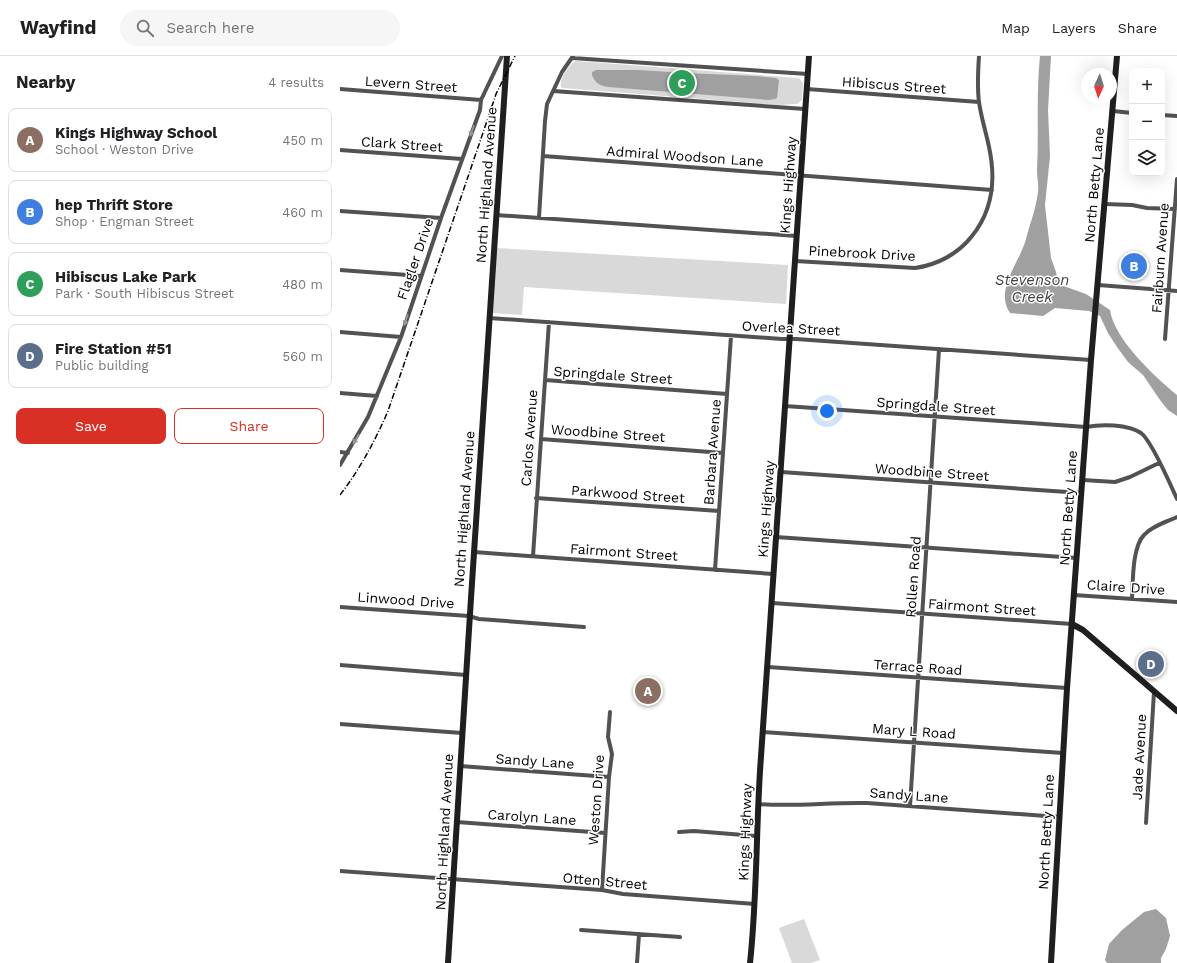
<!DOCTYPE html>
<html lang="en">
<head>
<meta charset="utf-8">
<style>
  :root { --surface:#fff; --page:#f6f6f6; --text:#202124; --muted:#757577; --line:#e0e0e0; --accent:#d93025 }
  body { margin:0; font-family:"Work Sans",sans-serif; background:var(--page); color:var(--text) }
  .controls { position:absolute; right:12px; top:12px; display:grid; overflow:hidden; border-radius:8px; box-shadow:0 4px 16px #0002 }
  .controls button { width:36px; height:36px; display:grid; place-items:center; padding:0; border:0; border-bottom:1px solid var(--line); background:var(--surface); color:var(--text); font:20px sans-serif }
  .compass { position:absolute; left:741px; top:12px; width:36px; height:36px; border-radius:50%; background:var(--surface); box-shadow:0 4px 16px #0002; rotate:184deg }
  .you { position:absolute; left:487px; top:355px; width:14px; height:14px; margin:-10px; border:3px solid #fff; border-radius:50%; background:#1a73e8; box-shadow:0 0 0 6px #1a73e833 }
  .badge { display:grid; place-items:center; width:26px; height:26px; border-radius:50%; background:var(--accent); color:#fff; font-size:13px; font-weight:700 }
  .pin { position:absolute; translate:-50% -50%; border:2px solid #fff; box-shadow:0 1px 4px #0006 }
  .list { margin:0; padding:0; list-style:none }
  h2 { display:flex; justify-content:space-between; align-items:center; height:52px; margin:0; padding:0 16px; font-size:17px }
  h2 small { font-size:13px; font-weight:400; color:var(--muted) }
  .list li { display:grid; grid-template-columns:26px 1fr auto; gap:12px; align-items:center; box-sizing:border-box; height:64px; margin:0 8px 8px; padding:0 8px; border:1px solid var(--line); border-radius:8px }
  .list b { display:block; font-size:15px; white-space:nowrap }
  .list p { margin:0; font-size:13px; white-space:nowrap; color:var(--muted) }
  .list em { font-size:13px; font-style:normal; color:var(--muted) }
  .actions { display:flex; gap:8px; padding:12px 16px }
  .actions a { flex:1; padding:9px 0; border:1px solid var(--accent); border-radius:8px; text-align:center; font-size:14px; color:var(--accent) }
  .actions .main { background:var(--accent); color:#fff }
  .icon { flex:none; width:22px; height:22px; fill:none; stroke:currentColor; stroke-width:2; stroke-linecap:round; stroke-linejoin:round }
  .map { position:relative; flex:none; width:837px; height:907px; overflow:hidden }
  header { display:flex; align-items:center; gap:24px; box-sizing:border-box; height:56px; padding:0 20px; background:var(--surface); border-bottom:1px solid var(--line) }
  header strong { font-size:19px }
  nav { display:flex; gap:22px; margin-inline-start:auto; font-size:14px }
  .search { width:280px; height:36px; background:var(--page); display:flex; align-items:center; gap:10px; box-sizing:border-box; padding:0 14px; border-radius:22px; color:var(--muted); font-size:15px }
  main { display:flex }
  aside { flex:1; background:var(--surface) }
  .map>svg:first-child { display:block }
</style>
</head>
<body>
<header>
<strong>Wayfind</strong>
<div class="search"><svg class="icon" aria-label="search" viewBox="0 0 24 24"><circle cx="10" cy="10" r="6"/><path d="M15 15l6 6"/></svg>Search here</div>
<nav><a>Map</a><a>Layers</a><a>Share</a></nav>
</header>
<main>
<aside>
<h2>Nearby<small>4 results</small></h2>
<ul class="list">
<li><span class="badge" style="background:#8d6e63">A</span><div><b>Kings Highway School</b><p>School · Weston Drive</p></div><em>450 m</em></li>
<li><span class="badge" style="background:#3f7fe0">B</span><div><b>hep Thrift Store</b><p>Shop · Engman Street</p></div><em>460 m</em></li>
<li><span class="badge" style="background:#2e9e5b">C</span><div><b>Hibiscus Lake Park</b><p>Park · South Hibiscus Street</p></div><em>480 m</em></li>
<li><span class="badge" style="background:#5c6f8a">D</span><div><b>Fire Station #51</b><p>Public building</p></div><em>560 m</em></li>
</ul>
<div class="actions"><a class="main">Save</a><a>Share</a></div>
</aside>
<div class="map">
<svg width="837" height="907" viewBox="0 0 837 907">
  <rect width="100%" height="100%" fill="#fff"/>
  <path fill="#d9d9d9" d="M 236,5 L 459,22 L 463,27 L 462,44 L 457,48 L 439,49 L 222,32 C 217,26 229,8 236,5 Z
    M 156,192 L 448,209 L 446,248 L 184,231 L 182,259 L 152,257 Z
    M 464,863 L 480,904 L 471,907 L 452,907 L 439,872 Z"/>
  <path fill="#a0a0a0" d="M 700,0 L 711,0 L 708,54 L 710,100 L 705,149 L 711,202 L 716,216 L 718,228 L 746,238 L 770,254 C 774,283 815,321 837,339 L 837,360 L 828,354 L 820,344 L 803,319 L 788,306 L 777,291 L 768,277 L 760,260 L 749,255 L 715,252 L 703,260 L 670,257 C 654,234 680,206 686,183 C 690,168 696,152 698,136 C 699,129 697,122 697,115 C 699,77 696,38 700,0 Z
    M 256,14 L 299,14 L 345,17 L 416,20 L 436,22 L 439,24 L 437,42 L 435,43 L 429,44 L 268,31 C 259,29 255,27 252,19 L 252,16 Z
    M 816,853 L 826,862 L 830,880 L 826,893 L 821,902 L 821,907 L 767,907 L 765,904 L 769,888 L 782,874 L 804,856 Z"/>
  <g fill="none" stroke-linecap="round" stroke-linejoin="round">
    <path stroke="#525252" stroke-width="4" d="M 232,2 L 468,18
      M 0,33 L 141,44
      M 467,33 L 639,46
      M 213,35 L 465,53
      M 773,55 L 792,57
      M 822,59 L 837,60
      M 0,94 L 122,103
      M 203,100 L 652,134
      M 765,148 L 792,149 L 807,152 L 835,153
      M 0,155 L 101,162
      M 156,159 L 457,180
      M 199,161 L 205,65 L 207,48 L 222,16 L 233,0
      M 455,205 L 575,212 C 597,209 618,198 632,180 C 653,154 656,123 649,91 C 646,76 641,61 639,46 C 637,31 638,15 639,0
      M 0,214 L 81,220
      M 758,229 L 837,235
      M 149,262 L 442,283 L 456,283 L 751,304
      M 0,276 L 61,281
      M 825,283 L 837,123
      M 205,324 L 387,338
      M 0,337 L 37,340
      M 445,350 L 746,371 C 761,368 788,368 801,377 C 812,385 830,428 837,443
      M 201,383 L 383,397
      M 0,396 L 8,397
      M 0,409 L 28,361 L 61,281 L 101,162 L 140,54 L 141,44 L 162,0
      M 441,416 L 742,437
      M 743,424 L 775,426 L 790,421 L 819,407
      M 196,442 L 379,455
      M 436,481 L 737,502
      M 134,496 L 433,518
      M 193,500 L 209,266
      M 375,514 L 391,280
      M 734,539 L 837,546
      M 792,543 C 793,526 792,491 804,479 C 812,470 826,466 837,461
      M 432,547 L 732,568
      M 0,551 L 129,560 L 139,563 L 244,571
      M 0,609 L 126,619
      M 428,611 L 727,632
      M 0,668 L 122,677
      M 423,676 L 723,697
      M 120,710 L 269,721
      M 418,748 C 454,751 490,746 527,747 L 719,761
      M 570,750 L 599,293
      M 117,766 L 265,777
      M 806,767 L 814,636
      M 339,776 L 354,775 L 416,780
      M 0,815 L 262,834 L 283,838 L 415,848
      M 262,834 L 269,721 L 272,698 L 268,681 L 270,656
      M 241,874 L 340,881
      M 297,907 L 299,878"/>
    <path stroke="#1f1f1f" stroke-width="6" d="M 732,568 L 743,574 L 837,655
      M 108,907 L 131,542 L 167,0
      M 410,907 C 417,843 416,779 420,715 L 469,0
      M 711,907 L 727,632 L 751,304 L 777,0"/>
    <path stroke="#000" stroke-width="1.5" stroke-dasharray="6 2 1 2" stroke-linecap="butt" d="M 0,439 C 20,413 35,385 48,355 L 147,65 L 156,38 L 175,0"/>
  </g>
  <defs><path id="oneway-solid" d="M-6-.8H1V-3.2L6.5 0L1 3.2V.8H-6Z"/></defs>
  <g fill="#979797">
    <use href="#oneway-solid" transform="translate(132 75) rotate(110)"/>
    <use href="#oneway-solid" transform="translate(66 264) rotate(109)"/>
    <use href="#oneway-solid" transform="translate(16 383) rotate(120)"/>
  </g>
  <g text-anchor="middle" stroke-width="3" stroke-linejoin="round" paint-order="stroke">
    <g font-size="14" fill="#000" stroke="#fff">
      <text transform="translate(71 28) rotate(4)" y="5">Levern Street</text>
      <text transform="translate(554 29) rotate(4)" y="5">Hibiscus Street</text>
      <text transform="translate(62 88) rotate(4)" y="5">Clark Street</text>
      <text transform="translate(345 100) rotate(4)" y="5">Admiral Woodson Lane</text>
      <text transform="translate(146 129) rotate(-86)" y="5">North Highland Avenue</text>
      <text transform="translate(448 129) rotate(-86)" y="5">Kings Highway</text>
      <text transform="translate(754 129) rotate(-85)" y="5">North Betty Lane</text>
      <text transform="translate(522 197) rotate(3)" y="5">Pinebrook Drive</text>
      <text transform="translate(820 202) rotate(-86)" y="5">Fairburn Avenue</text>
      <text transform="translate(75 203) rotate(-71)" y="5">Flagler Drive</text>
      <text transform="translate(451 272) rotate(3)" y="5">Overlea Street</text>
      <text transform="translate(273 319) rotate(4)" y="5">Springdale Street</text>
      <text transform="translate(596 350) rotate(4)" y="5">Springdale Street</text>
      <text transform="translate(268 377) rotate(4)" y="5">Woodbine Street</text>
      <text transform="translate(189 382) rotate(-86)" y="5">Carlos Avenue</text>
      <text transform="translate(372 396) rotate(-86)" y="5">Barbara Avenue</text>
      <text transform="translate(592 416) rotate(4)" y="5">Woodbine Street</text>
      <text transform="translate(288 438) rotate(4)" y="5">Parkwood Street</text>
      <text transform="translate(728 452) rotate(-86)" y="5">North Betty Lane</text>
      <text transform="translate(124 453) rotate(-86)" y="5">North Highland Avenue</text>
      <text transform="translate(426 453) rotate(-86)" y="5">Kings Highway</text>
      <text transform="translate(284 496) rotate(4)" y="5">Fairmont Street</text>
      <text transform="translate(573 521) rotate(-86)" y="5">Rollen Road</text>
      <text transform="translate(786 531) rotate(4)" y="5">Claire Drive</text>
      <text transform="translate(66 544) rotate(4)" y="5">Linwood Drive</text>
      <text transform="translate(642 551) rotate(4)" y="5">Fairmont Street</text>
      <text transform="translate(578 611) rotate(4)" y="5">Terrace Road</text>
      <text transform="translate(574 675) rotate(4)" y="5">Mary L Road</text>
      <text transform="translate(799 701) rotate(-87)" y="5">Jade Avenue</text>
      <text transform="translate(195 705) rotate(4)" y="5">Sandy Lane</text>
      <text transform="translate(569 739) rotate(4)" y="5">Sandy Lane</text>
      <text transform="translate(256 744) rotate(-86)" y="5">Weston Drive</text>
      <text transform="translate(192 761) rotate(4)" y="5">Carolyn Lane</text>
      <text transform="translate(104 776) rotate(-87)" y="5">North Highland Avenue</text>
      <text transform="translate(405 776) rotate(-88)" y="5">Kings Highway</text>
      <text transform="translate(706 776) rotate(-87)" y="5">North Betty Lane</text>
      <text transform="translate(265 825) rotate(5)" y="5">Otten Street</text>
    </g>
    <g font-size="15" font-style="italic" fill="#414141" stroke="#fff">
      <text x="692" y="229">Stevenson<tspan x="692" dy="17">Creek</tspan></text>
    </g>
  </g>
</svg>
<div class="controls">
<button>+</button>
<button>−</button>
<button><svg class="icon" aria-label="layers" viewBox="0 0 24 24"><path d="M12 4l9 5-9 5-9-5zM3 14l9 5 9-5"/></svg></button>
</div>
<svg class="compass" viewBox="-18 -18 36 36"><path d="M0-13l5 13h-10z" fill="#e53935"/><path d="M0 13l5-13h-10z" fill="#757577"/></svg>
<div class="you"></div>
<div class="pin badge" style="left:308px;top:635px;background:#8d6e63">A</div>
<div class="pin badge" style="left:794px;top:210px;background:#3f7fe0">B</div>
<div class="pin badge" style="left:342px;top:27px;background:#2e9e5b">C</div>
<div class="pin badge" style="left:811px;top:608px;background:#5c6f8a">D</div>
</div>
</main>
</body>
</html>
